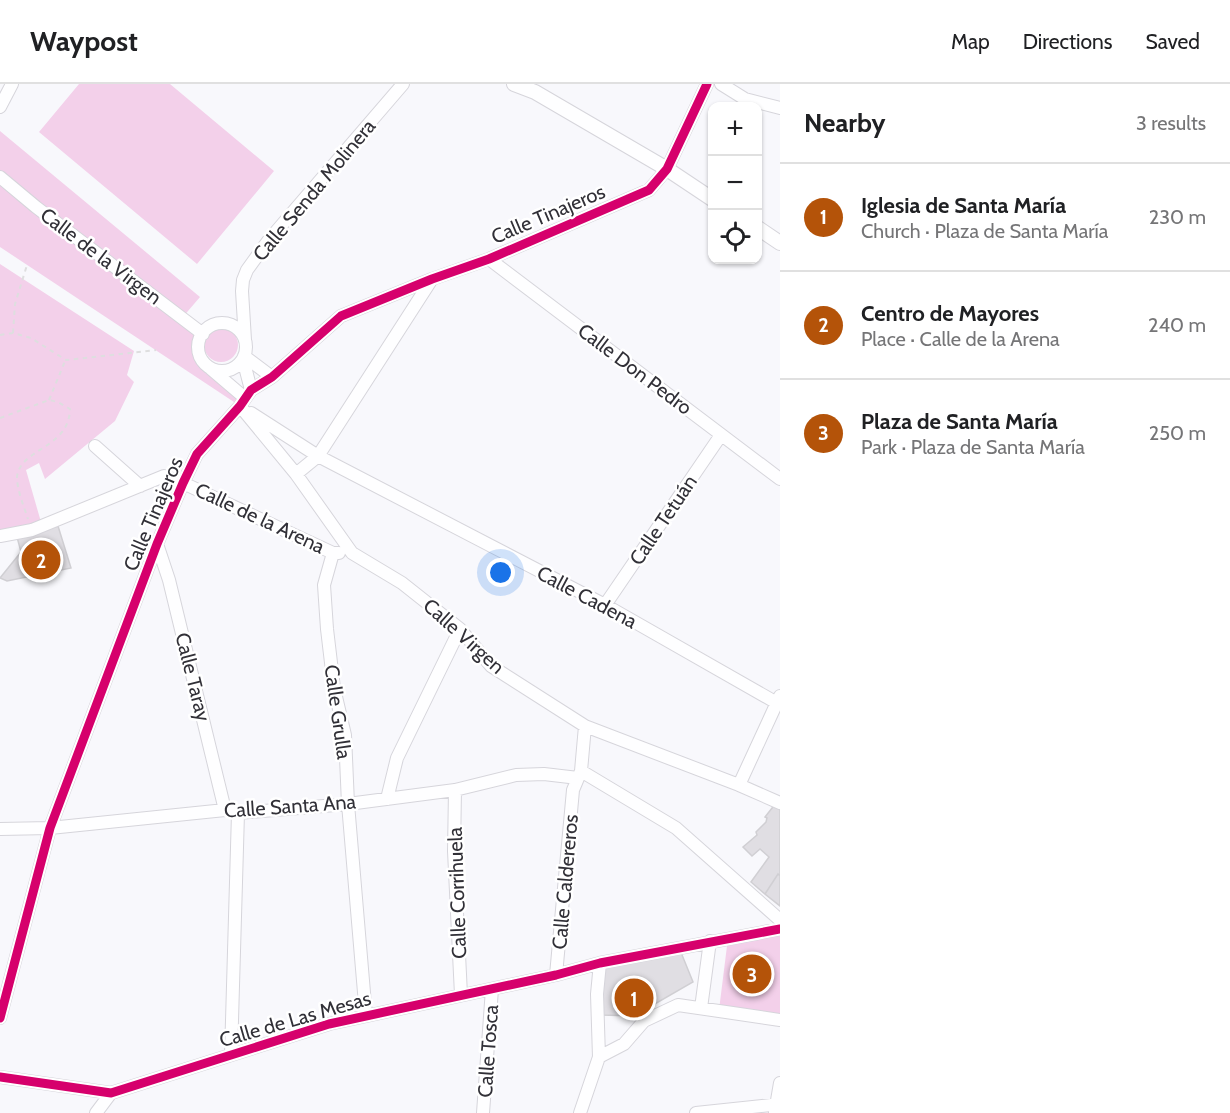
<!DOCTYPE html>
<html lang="en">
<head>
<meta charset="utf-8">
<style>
  :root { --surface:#fff; --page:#f6f6f6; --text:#202124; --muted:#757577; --line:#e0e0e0; --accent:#b45309 }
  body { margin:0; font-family:Cabin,sans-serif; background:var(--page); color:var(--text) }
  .controls { position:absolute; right:18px; top:18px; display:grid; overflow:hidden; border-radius:12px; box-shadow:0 2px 4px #0004 }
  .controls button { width:54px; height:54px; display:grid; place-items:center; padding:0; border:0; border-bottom:2px solid var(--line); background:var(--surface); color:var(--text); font:30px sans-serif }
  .you { position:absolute; left:501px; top:489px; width:21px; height:21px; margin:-15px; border:4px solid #fff; border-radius:50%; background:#1a73e8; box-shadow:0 0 0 9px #1a73e833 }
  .badge { display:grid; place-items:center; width:39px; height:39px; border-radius:50%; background:var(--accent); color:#fff; font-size:20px; font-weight:700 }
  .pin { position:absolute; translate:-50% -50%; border:3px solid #fff; box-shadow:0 2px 6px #0006 }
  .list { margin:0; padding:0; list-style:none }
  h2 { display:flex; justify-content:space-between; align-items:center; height:78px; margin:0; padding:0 24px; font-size:26px }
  h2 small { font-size:20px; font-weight:400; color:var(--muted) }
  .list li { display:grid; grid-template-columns:39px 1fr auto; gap:18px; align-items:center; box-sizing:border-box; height:108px; padding:0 24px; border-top:2px solid var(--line) }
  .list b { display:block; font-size:22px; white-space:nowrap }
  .list p { margin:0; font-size:20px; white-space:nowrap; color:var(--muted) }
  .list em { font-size:20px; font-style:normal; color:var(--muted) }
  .icon { flex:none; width:33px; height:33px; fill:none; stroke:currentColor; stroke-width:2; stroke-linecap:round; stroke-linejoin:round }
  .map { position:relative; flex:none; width:780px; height:1029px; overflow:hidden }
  header { display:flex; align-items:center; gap:36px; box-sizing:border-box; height:84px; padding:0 30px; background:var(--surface); border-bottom:2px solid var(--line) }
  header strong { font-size:28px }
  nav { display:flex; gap:33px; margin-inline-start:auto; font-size:21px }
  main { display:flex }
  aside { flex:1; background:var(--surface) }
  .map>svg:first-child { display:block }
</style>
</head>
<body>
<header>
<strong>Waypost</strong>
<nav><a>Map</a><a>Directions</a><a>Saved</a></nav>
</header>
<main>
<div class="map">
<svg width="780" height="1029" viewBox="0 0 780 1029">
  <rect width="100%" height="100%" fill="#f8f8fc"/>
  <path fill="#f3d0ea" d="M 79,0 L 170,0 L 274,87 L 197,180 L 39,48 Z
    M 0,47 L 200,213 L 182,234 L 203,250 C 200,256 197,262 199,269 C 203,284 233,304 245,314 L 240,322 L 0,163 Z
    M 0,180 L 134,267 L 127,291 L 134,298 L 115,337 L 45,395 L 39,379 L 26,386 L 41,438 L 0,448 Z
    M204 261a17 17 0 1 1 34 0a17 17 0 1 1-34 0Z
    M 780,845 L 780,936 L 719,926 L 728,854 Z"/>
  <path fill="#e0dee3" stroke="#d0cfd3" stroke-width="1.5" d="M 58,442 L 71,484 L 7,497 L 0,494 L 21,468 L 17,453 Z
    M 776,719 L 780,721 L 780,792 L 778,790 L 765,810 L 751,798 L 769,773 L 760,765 L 752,772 L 743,763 L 757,751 L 756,748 L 766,738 L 767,734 L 765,733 Z
    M 778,790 L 780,792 L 780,822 L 765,810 Z
    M 680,866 L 693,898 L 634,932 L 602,931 L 603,884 Z"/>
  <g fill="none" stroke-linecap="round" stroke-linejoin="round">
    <defs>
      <path id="minor" d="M 721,0 L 745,15 L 780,24
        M 0,23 L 12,0
        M 0,93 L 36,123 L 203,250
        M 489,175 L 780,395
        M198 263a24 24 0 1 1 48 0a24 24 0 1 1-48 0Z
        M 245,256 L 242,207 L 243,196 L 247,186 L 268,157 L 403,0
        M 244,272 L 272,293
        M 243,275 L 251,306
        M 211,285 L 245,314
        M 240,322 L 296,390 L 352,469 L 402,499 L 460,545 L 491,582 L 585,642 L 739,701 L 780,719
        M 251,329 L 318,372 L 605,521 L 777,619
        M 95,362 L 140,402
        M 296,390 L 318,372 L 432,195
        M 0,452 L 32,446 L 164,392 L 183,399 L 333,469 L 339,469
        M 157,460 L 169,496 L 225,726
        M 333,469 L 324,501 L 327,545 L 334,604 L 345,651 L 348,720 L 366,932
        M 605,521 L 721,351
        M 581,687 L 585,642
        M 739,701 L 780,612
        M 455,706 L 454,767 L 461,911
        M 387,715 L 397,674 L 460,545
        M 0,745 L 50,744 L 225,726 L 238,729 L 348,720 L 455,706 L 516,691 L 544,690 L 578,694
        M 556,891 L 573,706 L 581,687 L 676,744 L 780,836
        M 701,924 L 710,857
        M 0,934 L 50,744 L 157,460 L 183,399 L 197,370 L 240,322 L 251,306 L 272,293 L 341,232 L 432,195 L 489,175 L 649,106 L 667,85 L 707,0
        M 231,971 L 238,729
        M 599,973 L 624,960 L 644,937 L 678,921 L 780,936
        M 0,993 L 111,1009 L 329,940 L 556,891 L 600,879 L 780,845
        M 775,1028 L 780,999
        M 96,1029 L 111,1009
        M 483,1029 L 492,905
        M 580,1029 L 599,973 L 597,910 L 600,879
        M 696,1029 L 780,1020"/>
      <path id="tertiary" d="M 514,0 L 535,8 L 667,85 L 712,115
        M 758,144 L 780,159"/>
    </defs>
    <use href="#minor" stroke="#d6d5db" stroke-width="14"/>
    <use href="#tertiary" stroke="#d6d5db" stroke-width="16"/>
    <path stroke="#dededf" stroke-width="2" stroke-dasharray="4.5 4.5" stroke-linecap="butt" d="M 13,249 L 15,220 L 27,181
      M 0,251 L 13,249 L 31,254 L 66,276 L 156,266
      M 49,316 L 65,277
      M 0,334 L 49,316 L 58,318 L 70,325 C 69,365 20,364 17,393 C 17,406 24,423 28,435"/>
    <use href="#minor" stroke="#fefeff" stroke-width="12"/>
    <use href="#tertiary" stroke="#fefeff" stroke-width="14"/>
    <defs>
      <path id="cycleway" d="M 0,934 L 50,744 L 157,460 L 183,399 L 197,370 L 240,322 L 251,306 L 272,293 L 341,232 L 432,195 L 489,175 L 649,106 L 667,85 L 707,0
        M 0,993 L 111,1009 L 329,940 L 556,891 L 600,879 L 780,845"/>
    </defs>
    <use href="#cycleway" stroke="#fff" stroke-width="13"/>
    <use href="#cycleway" stroke="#d6006c" stroke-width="9"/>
  </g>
  <g text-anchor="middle" stroke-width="5" stroke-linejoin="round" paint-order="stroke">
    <g font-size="20" fill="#313037" stroke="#fff">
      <text transform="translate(314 106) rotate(-50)" y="7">Calle Senda Molinera</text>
      <text transform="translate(548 130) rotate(-23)" y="7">Calle Tinajeros</text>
      <text transform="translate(101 172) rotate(37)" y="7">Calle de la Virgen</text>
      <text transform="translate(635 285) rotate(37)" y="7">Calle Don Pedro</text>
      <text transform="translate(153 430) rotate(-67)" y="7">Calle Tinajeros</text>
      <text transform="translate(260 434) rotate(25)" y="7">Calle de la Arena</text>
      <text transform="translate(663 436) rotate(-56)" y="7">Calle Tetuán</text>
      <text transform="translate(587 513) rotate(28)" y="7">Calle Cadena</text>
      <text transform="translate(464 552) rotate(42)" y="7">Calle Virgen</text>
      <text transform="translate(193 593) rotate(76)" y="7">Calle Taray</text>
      <text transform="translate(338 628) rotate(82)" y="7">Calle Grulla</text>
      <text transform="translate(290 722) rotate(-4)" y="7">Calle Santa Ana</text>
      <text transform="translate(565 798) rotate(-85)" y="7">Calle Caldereros</text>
      <text transform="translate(457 809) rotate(-92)" y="7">Calle Corrihuela</text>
      <text transform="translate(295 935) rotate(-16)" y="7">Calle de Las Mesas</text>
      <text transform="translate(488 967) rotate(-86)" y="7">Calle Tosca</text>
    </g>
  </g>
</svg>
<div class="controls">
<button>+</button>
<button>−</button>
<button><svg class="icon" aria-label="locate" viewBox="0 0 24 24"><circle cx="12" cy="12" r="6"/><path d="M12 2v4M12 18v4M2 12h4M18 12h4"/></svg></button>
</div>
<div class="you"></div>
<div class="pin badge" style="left:634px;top:914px">1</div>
<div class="pin badge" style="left:41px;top:476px">2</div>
<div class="pin badge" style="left:752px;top:890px">3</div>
</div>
<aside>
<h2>Nearby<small>3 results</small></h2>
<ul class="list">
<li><span class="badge">1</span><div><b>Iglesia de Santa María</b><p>Church · Plaza de Santa María</p></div><em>230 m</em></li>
<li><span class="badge">2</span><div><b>Centro de Mayores</b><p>Place · Calle de la Arena</p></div><em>240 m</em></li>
<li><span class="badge">3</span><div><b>Plaza de Santa María</b><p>Park · Plaza de Santa María</p></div><em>250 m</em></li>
</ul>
</aside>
</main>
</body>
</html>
